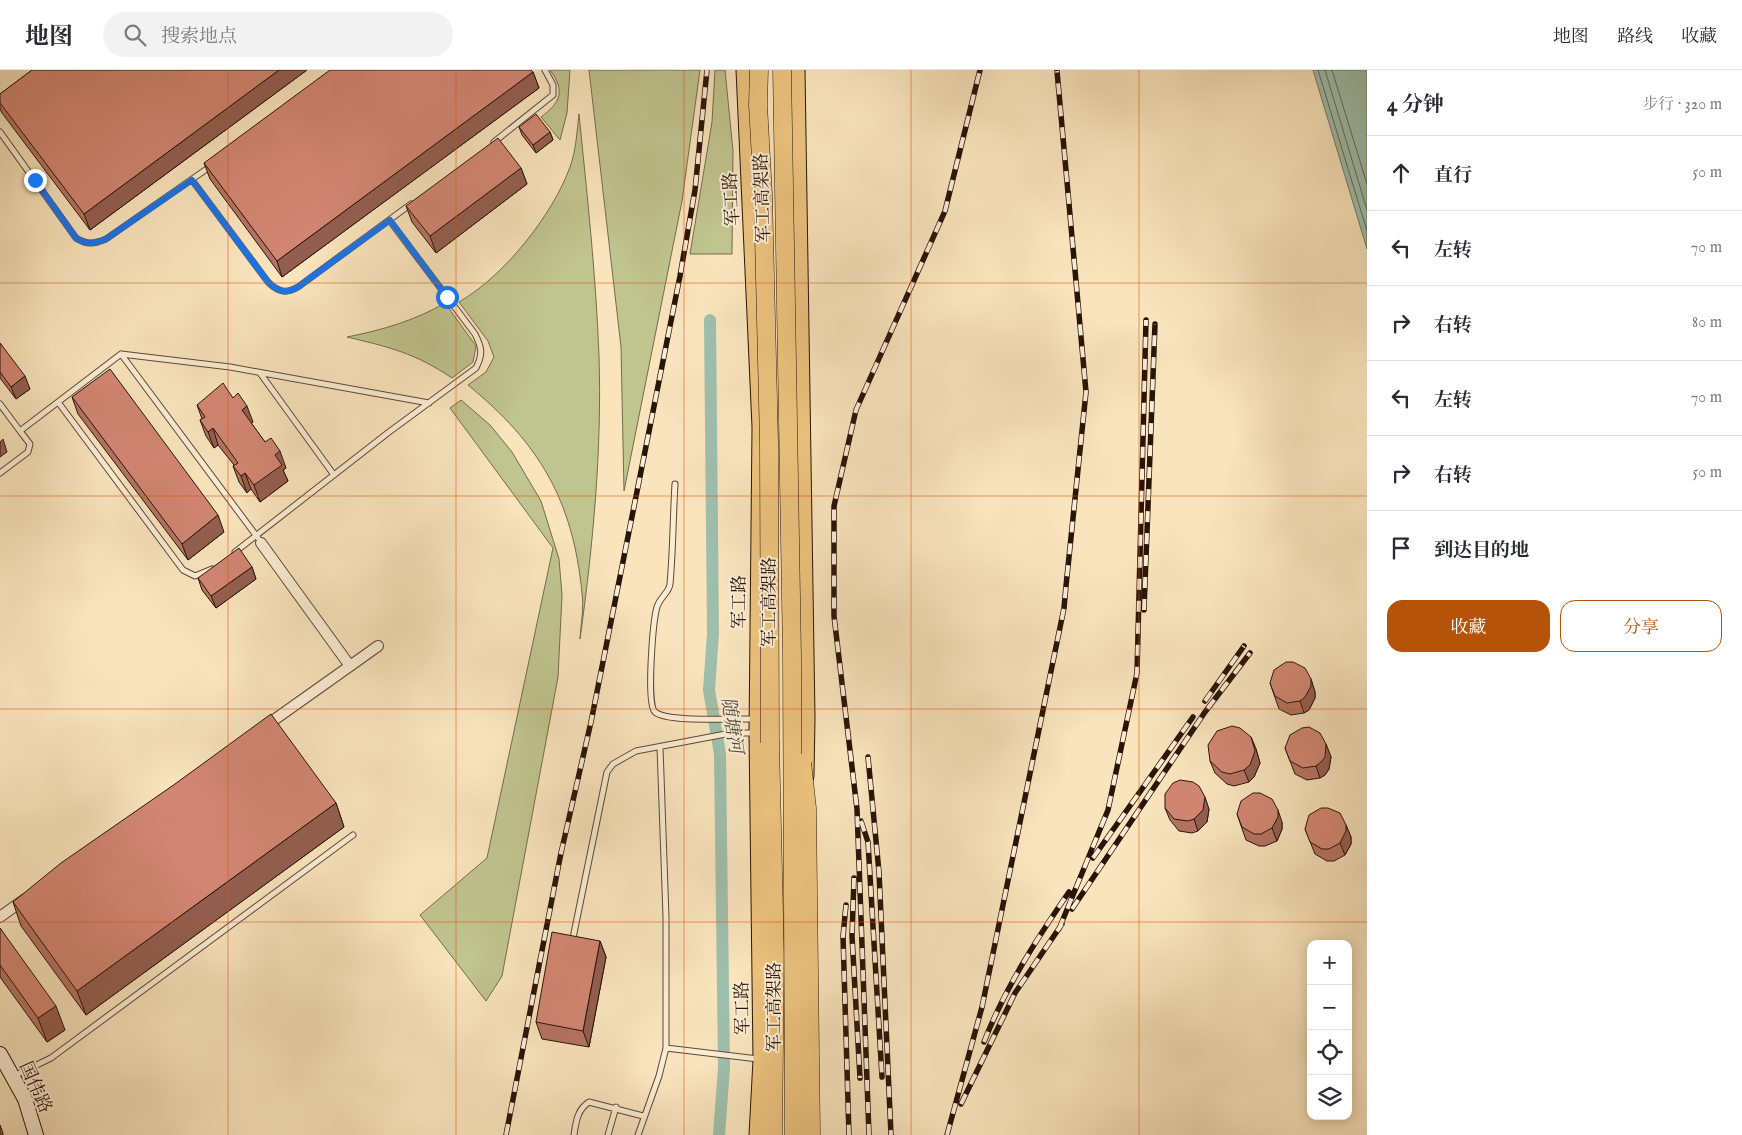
<!DOCTYPE html>
<html lang="zh">
<head>
<meta charset="utf-8">
<style>
  :root { --surface:#fff; --page:#f2f2f3; --text:#2b2b33; --muted:#7c7c81; --line:#e1e1e2; --accent:#b45309 }
  body { margin:0; font-family:"IM FELL English","Noto Serif SC",serif; background:var(--page); color:var(--text) }
  .controls { position:absolute; right:15px; bottom:15px; display:grid; overflow:hidden; border-radius:10px; box-shadow:0 2px 12px #0003 }
  .controls button { width:45px; height:45px; display:grid; place-items:center; padding:0; border:0; border-bottom:1px solid var(--line); background:var(--surface); color:var(--text); font:25px sans-serif }
  .stop { position:absolute; width:15px; height:15px; margin:-11px; border:4px solid #1a73e8; border-radius:50%; background:#fff }
  .stop.end { background:#1a73e8; border-color:#fff; box-shadow:0 1px 5px #0008 }
  .list { margin:0; padding:0; list-style:none }
  h2 { display:flex; justify-content:space-between; align-items:center; height:65px; margin:0; padding:0 20px; font-size:21px }
  h2 small { font-size:16px; font-weight:400; color:var(--muted) }
  .list li { display:grid; grid-template-columns:32px 1fr auto; gap:15px; align-items:center; box-sizing:border-box; height:75px; padding:0 20px; border-top:1px solid var(--line) }
  .list b { display:block; font-size:19px; white-space:nowrap }
  .list em { font-size:16px; font-style:normal; color:var(--muted) }
  .actions { display:flex; gap:10px; padding:15px 20px }
  .actions a { flex:1; padding:11px 0; border:1px solid var(--accent); border-radius:15px; text-align:center; font-size:18px; color:var(--accent) }
  .actions .main { background:var(--accent); color:#fff }
  .icon { flex:none; width:28px; height:28px; fill:none; stroke:currentColor; stroke-width:2; stroke-linecap:round; stroke-linejoin:round }
  .map { position:relative; flex:none; width:1367px; height:1065px; overflow:hidden }
  header { display:flex; align-items:center; gap:30px; box-sizing:border-box; height:70px; padding:0 25px; background:var(--surface); border-bottom:1px solid var(--line) }
  header strong { font-size:24px }
  nav { display:flex; gap:28px; margin-inline-start:auto; font-size:18px }
  .search { width:350px; height:45px; background:var(--page); display:flex; align-items:center; gap:12px; box-sizing:border-box; padding:0 18px; border-radius:28px; color:var(--muted); font-size:19px }
  main { display:flex }
  aside { flex:1; background:var(--surface) }
  .map>svg:first-child { display:block }
</style>
</head>
<body>
<header>
<strong>地图</strong>
<div class="search"><svg class="icon" aria-label="search" viewBox="0 0 24 24"><circle cx="10" cy="10" r="6"/><path d="M15 15l6 6"/></svg>搜索地点</div>
<nav><a>地图</a><a>路线</a><a>收藏</a></nav>
</header>
<main>
<div class="map">
<svg width="1367" height="1065" viewBox="0 0 1367 1065">
  <rect width="100%" height="100%" fill="#f9e4bd"/>
  <filter id="stains"><feTurbulence type="fractalNoise" baseFrequency=".004" numOctaves="4"/><feColorMatrix values="0 0 0 0 .2 0 0 0 0 .09 0 0 0 0 .02 0 0 0 .5 -.17"/></filter>
  <radialGradient id="worn" r=".72"><stop offset=".6" stop-color="#630" stop-opacity="0"/><stop offset="1" stop-color="#630" stop-opacity=".3"/></radialGradient>
  <path fill="#c0c48f" stroke="#756c4b" d="M 550,0 L 570,0 L 567,43 L 560,70 L 541,47 C 560,33 566,21 550,0 Z
    M 589,0 L 700,0 L 682,131 L 624,421 L 621,277 Z
    M 715,0 L 725,0 L 733,81 L 732,184 L 690,184 L 712,52 Z
    M 579,44 C 587,124 596,205 599,286 C 602,381 593,475 580,569 C 581,554 584,538 582,523 C 573,430 539,373 468,315 L 486,302 L 494,287 L 488,271 L 459,232 C 504,206 552,146 570,97 C 576,81 577,61 579,44 Z
    M 445,233 L 476,276 L 473,292 L 452,308 C 415,283 389,277 347,267 C 382,260 414,251 445,233 Z
    M 461,330 L 490,355 L 512,382 L 541,431 L 559,489 L 562,525 L 558,607 L 502,906 L 486,931 L 420,845 L 487,788 L 553,478 L 450,338 Z"/>
  <path fill="#9ebfad" stroke="#707a6b" d="M 1313,0 L 1367,0 L 1367,179 Z"/>
  <g fill="none" stroke-linecap="round" stroke-linejoin="round">
    <path stroke="#64695a" stroke-width="1" d="M 1318,0 L 1367,161
      M 1325,0 L 1367,140
      M 1332,0 L 1367,114"/>
    <path stroke="#9ebfad" stroke-width="12" d="M 710,250 L 713,563 L 709,620 L 720,684 L 724,998 L 719,1065"/>
    <defs>
      <path id="lane" d="M 0,62 L 76,168 C 87,175 94,174 106,169 L 211,96
        M 494,72 L 553,25 L 553,15 L 545,0
        M 192,110 L 268,212 C 278,222 286,224 298,217 L 411,134
        M 121,284 L 258,468
        M 260,303 L 334,405
        M 58,332 L 183,500 L 195,506 L 212,499
        M 0,334 L 20,361 L 121,284 L 230,297 L 429,333
        M 0,403 L 28,382 L 30,374 L 20,361
        M 675,414 C 673,447 673,481 670,514 C 669,523 660,527 657,537 C 653,551 646,634 655,642 C 668,653 736,648 754,649
        M 235,482 L 389,362 L 476,298 C 483,284 482,278 475,264 L 390,151
        M 573,868 L 607,702 L 613,694 L 636,681 L 731,663 L 755,663
        M 666,978 L 758,989
        M 14,1006 L 51,988 L 353,765
        M 574,1065 C 576,1052 577,1040 589,1032 L 643,1046
        M 608,1065 L 616,1037
        M 638,1065 L 659,1006 L 666,978 L 666,847 L 660,677"/>
      <path id="street" d="M 261,473 L 350,596 L 264,657
        M 350,596 L 378,576
        M 0,847 L 25,829"/>
      <path id="secondary" d="M 0,984 L 25,1029 L 36,1065"/>
      <path id="primary" d="M 744,0 L 760,357 L 757,663 L 761,990 L 757,1065
        M 797,0 L 807,648 L 806,706"/>
      <path id="highway" d="M 770,673 L 775,886 L 773,1065"/>
    </defs>
    <use href="#lane" stroke="#5e4734" stroke-width="7"/>
    <use href="#street" stroke="#5e4734" stroke-width="12"/>
    <use href="#secondary" stroke="#2a1307" stroke-width="16"/>
    <use href="#primary" stroke="#2a1307" stroke-width="17"/>
    <use href="#highway" stroke="#2a1307" stroke-width="19"/>
    <use href="#lane" stroke="#fbedd4" stroke-width="5"/>
    <use href="#street" stroke="#fbedd4" stroke-width="10"/>
    <use href="#secondary" stroke="#fbedd4" stroke-width="14"/>
    <use href="#primary" stroke="#ecc27e" stroke-width="15"/>
    <use href="#highway" stroke="#ecc27e" stroke-width="18"/>
    <defs>
      <path id="rail" d="M 1144,540 L 1155,254
        M 1205,631 L 1244,576
        M 868,687 L 879,802 L 891,1065
        M 861,751 L 868,772 L 882,1007
        M 1093,788 L 1193,647
        M 854,808 L 852,866 L 860,1008
        M 846,835 L 843,866 L 849,1065
        M 1072,839 L 1205,642 L 1250,583
        M 1059,859 L 1108,740 L 1137,603 L 1146,250
        M 984,972 C 1005,918 1036,870 1069,822
        M 961,1034 L 1015,923 L 1062,854
        M 506,1065 L 561,783 L 591,652 L 680,206 L 695,120 L 707,0
        M 869,1065 L 857,739 L 834,546 L 834,436 L 856,340 L 945,141 L 980,0
        M 947,1065 L 982,937 L 1064,538 L 1066,516 L 1086,322 L 1057,1"/>
    </defs>
    <use href="#rail" stroke="#2a1307" stroke-width="5.5"/>
    <use href="#rail" stroke="#fbedd4" stroke-width="4" stroke-dasharray="11" stroke-linecap="butt"/>
    <defs>
      <path id="highway-bridge" d="M 759,0 L 758,35 L 763,124 L 769,372 L 770,673
        M 782,0 L 792,586 L 794,1065
        M 802,693 L 807,738 L 811,1065"/>
    </defs>
    <use href="#highway-bridge" stroke="#2a1307" stroke-width="19" stroke-linecap="butt"/>
    <use href="#highway-bridge" stroke="#ecc27e" stroke-width="18"/>
  </g>
  <path fill="#b57363" stroke="#2a1307" d="M 32,0 L 307,0 L 90,160 L 2,43 L 0,39 L 0,24 Z
    M 533,2 L 539,18 L 282,207 L 210,109 L 204,93 Z
    M 519,57 L 550,62 L 553,70 L 536,83 L 522,65 Z
    M 521,98 L 527,114 L 436,183 L 412,152 L 406,136 Z
    M 0,273 L 30,319 L 16,329 L 0,308 Z
    M 72,327 L 224,462 L 188,490 L 78,344 Z
    M 233,328 L 253,352 L 251,353 L 265,372 L 286,398 L 283,400 L 288,411 L 260,432 L 251,419 L 247,423 L 239,412 L 233,396 L 234,395 L 218,375 L 214,378 L 206,366 L 200,350 L 202,349 L 197,335 Z
    M 252,497 L 256,509 L 216,538 L 202,520 L 198,508 Z
    M 1311,609 L 1315,622 L 1315,628 L 1309,640 L 1304,643 L 1291,645 L 1279,639 L 1270,613 Z
    M 1251,667 L 1256,679 L 1260,693 L 1254,707 L 1249,712 L 1234,716 L 1227,714 L 1215,703 L 1210,691 Z
    M 1326,674 L 1331,687 L 1329,699 L 1325,705 L 1320,708 L 1307,710 L 1295,704 L 1285,678 Z
    M 336,733 L 344,757 L 86,945 L 21,856 L 13,832 Z
    M 1165,738 L 1209,739 L 1207,752 L 1198,761 L 1192,763 L 1179,761 L 1170,750 Z
    M 1237,744 L 1282,752 L 1282,759 L 1277,771 L 1265,776 L 1259,776 L 1246,770 Z
    M 1346,755 L 1351,767 L 1351,774 L 1345,785 L 1334,791 L 1327,791 L 1315,784 L 1305,759 Z
    M 0,858 L 65,960 L 47,972 L 0,907 Z
    M 600,871 L 606,887 L 589,977 L 542,969 L 536,952 Z"/>
  <path fill="#935e50" stroke="#2a1307" d="M 279,0 L 307,0 L 90,160 L 84,144 Z
    M 533,2 L 539,18 L 282,207 L 277,191 Z
    M 550,62 L 553,70 L 536,83 L 533,75 Z
    M 521,98 L 527,114 L 436,183 L 430,166 Z
    M 25,306 L 30,319 L 16,329 L 11,317 Z
    M 247,336 L 253,352 L 247,356 L 242,340 Z
    M 213,358 L 218,375 L 214,378 L 208,362 Z
    M 3,369 L 7,382 L 0,387 L 0,372 Z
    M 280,381 L 286,398 L 283,400 L 288,411 L 260,432 L 254,415 L 275,385 Z
    M 245,403 L 251,419 L 247,423 L 241,406 Z
    M 218,445 L 224,462 L 188,490 L 182,474 Z
    M 252,497 L 256,509 L 216,538 L 211,526 Z
    M 1311,609 L 1315,622 L 1315,628 L 1309,640 L 1304,643 L 1300,631 Z
    M 1251,667 L 1256,679 L 1260,693 L 1254,707 L 1249,712 L 1244,700 Z
    M 1326,674 L 1331,687 L 1329,699 L 1325,705 L 1320,708 L 1316,696 Z
    M 1205,727 L 1209,739 L 1207,752 L 1198,761 L 1194,749 Z
    M 336,733 L 344,757 L 86,945 L 77,921 Z
    M 1278,740 L 1282,752 L 1282,759 L 1277,771 L 1272,758 Z
    M 1346,755 L 1351,767 L 1351,774 L 1345,785 L 1340,773 Z
    M 600,871 L 606,887 L 589,977 L 583,961 Z
    M 56,936 L 65,960 L 47,972 L 38,948 Z
    M 0,1055 L 3,1063 L 3,1065 L 0,1065 Z"/>
  <path fill="#d28673" stroke="#2a1307" d="M 32,0 L 279,0 L 84,144 L 0,33 L 0,24 Z
    M 330,0 L 531,0 L 533,2 L 277,191 L 204,93 Z
    M 536,44 L 550,62 L 533,75 L 519,57 Z
    M 498,68 L 521,98 L 430,166 L 406,136 Z
    M 0,273 L 25,306 L 11,317 L 0,302 Z
    M 110,299 L 218,445 L 182,474 L 72,327 Z
    M 223,313 L 233,328 L 238,323 L 247,336 L 242,340 L 265,372 L 271,368 L 280,381 L 275,385 L 282,395 L 254,415 L 245,403 L 241,406 L 233,396 L 238,393 L 213,358 L 208,362 L 200,350 L 205,347 L 197,335 Z
    M 239,478 L 252,497 L 211,526 L 198,508 Z
    M 1286,592 L 1293,592 L 1305,598 L 1311,609 L 1311,616 L 1305,627 L 1300,631 L 1287,633 L 1275,626 L 1270,613 L 1274,600 Z
    M 271,644 L 336,733 L 77,921 L 13,832 L 61,793 L 175,714 Z
    M 1232,656 L 1240,658 L 1251,667 L 1255,681 L 1250,695 L 1244,700 L 1230,704 L 1222,702 L 1210,691 L 1208,675 L 1217,661 Z
    M 1309,657 L 1320,663 L 1326,674 L 1325,687 L 1321,692 L 1316,696 L 1303,698 L 1290,691 L 1285,678 L 1290,665 L 1302,658 Z
    M 1180,710 L 1193,712 L 1199,716 L 1205,727 L 1203,740 L 1194,749 L 1188,751 L 1174,749 L 1165,738 L 1165,724 L 1173,713 Z
    M 1253,723 L 1260,723 L 1272,729 L 1278,740 L 1278,747 L 1272,758 L 1261,764 L 1254,764 L 1242,757 L 1237,744 L 1241,731 Z
    M 1321,738 L 1328,738 L 1340,743 L 1346,755 L 1346,761 L 1340,773 L 1329,779 L 1322,779 L 1310,772 L 1305,759 L 1309,745 Z
    M 0,858 L 56,936 L 38,948 L 0,895 Z
    M 552,862 L 600,871 L 583,961 L 536,952 Z"/>
  <g fill="none" stroke-linecap="round" stroke-linejoin="round">
    <path stroke="#1a73e8" stroke-width="6" d="M 35,110 L 76,168 C 87,175 94,174 106,169 L 192,110 L 268,212 C 278,222 286,224 298,217 L 390,150 L 447,227"/>
  </g>
  <path fill="none" stroke="#de560c" stroke-width="1" stroke-opacity="0.55" d="M 228,0 L 228,1065M 456,0 L 456,1065M 684,0 L 684,1065M 911,0 L 911,1065M 1139,0 L 1139,1065M 0,213 L 1367,213M 0,426 L 1367,426M 0,639 L 1367,639M 0,852 L 1367,852"/>
  <g text-anchor="middle" stroke-width="4" stroke-linejoin="round" paint-order="stroke">
    <g font-size="18" fill="#2a1307" stroke="#fbedd4">
      <text transform="translate(762 128) rotate(-92)" y="6">军工高架路</text>
      <text transform="translate(731 129) rotate(-93)" y="6">军工路</text>
      <text transform="translate(739 532) rotate(-90)" y="6">军工路</text>
      <text transform="translate(769 532) rotate(-90)" y="6">军工高架路</text>
      <text transform="translate(774 937) rotate(-90)" y="6">军工高架路</text>
      <text transform="translate(742 938) rotate(-91)" y="6">军工路</text>
      <text transform="translate(36 1017) rotate(66)" y="6">国伟路</text>
    </g>
    <g font-size="19" font-style="italic" fill="#534f41" stroke="#fbedd4">
      <text transform="translate(733 655) rotate(81)" y="7">随塘河</text>
    </g>
  </g>
  <rect width="100%" height="100%" filter="url(#stains)"/>
  <rect width="100%" height="100%" fill="url(#worn)"/>
</svg>
<div class="controls">
<button>+</button>
<button>−</button>
<button><svg class="icon" aria-label="locate" viewBox="0 0 24 24"><circle cx="12" cy="12" r="6"/><path d="M12 2v4M12 18v4M2 12h4M18 12h4"/></svg></button>
<button><svg class="icon" aria-label="layers" viewBox="0 0 24 24"><path d="M12 4l9 5-9 5-9-5zM3 14l9 5 9-5"/></svg></button>
</div>
<div class="stop" style="left:447px;top:227px"></div>
<div class="stop end" style="left:35px;top:110px"></div>
</div>
<aside>
<h2>4 分钟<small>步行 · 320 m</small></h2>
<ul class="list">
<li><svg class="icon" aria-label="ahead" viewBox="0 0 24 24"><path d="M12 20V5M6 11l6-6 6 6"/></svg><div><b>直行</b></div><em>50 m</em></li>
<li><svg class="icon" aria-label="left" viewBox="0 0 24 24"><path d="M17 20v-9H6M10 6l-5 5 5 5"/></svg><div><b>左转</b></div><em>70 m</em></li>
<li><svg class="icon" aria-label="right" viewBox="0 0 24 24"><path d="M7 20v-9h11M14 6l5 5-5 5"/></svg><div><b>右转</b></div><em>80 m</em></li>
<li><svg class="icon" aria-label="left" viewBox="0 0 24 24"><path d="M17 20v-9H6M10 6l-5 5 5 5"/></svg><div><b>左转</b></div><em>70 m</em></li>
<li><svg class="icon" aria-label="right" viewBox="0 0 24 24"><path d="M7 20v-9h11M14 6l5 5-5 5"/></svg><div><b>右转</b></div><em>50 m</em></li>
<li><svg class="icon" aria-label="arrive" viewBox="0 0 24 24"><path d="M6 21V4h12l-3 4 3 4H6"/></svg><div><b>到达目的地</b></div></li>
</ul>
<div class="actions"><a class="main">收藏</a><a>分享</a></div>
</aside>
</main>
</body>
</html>
